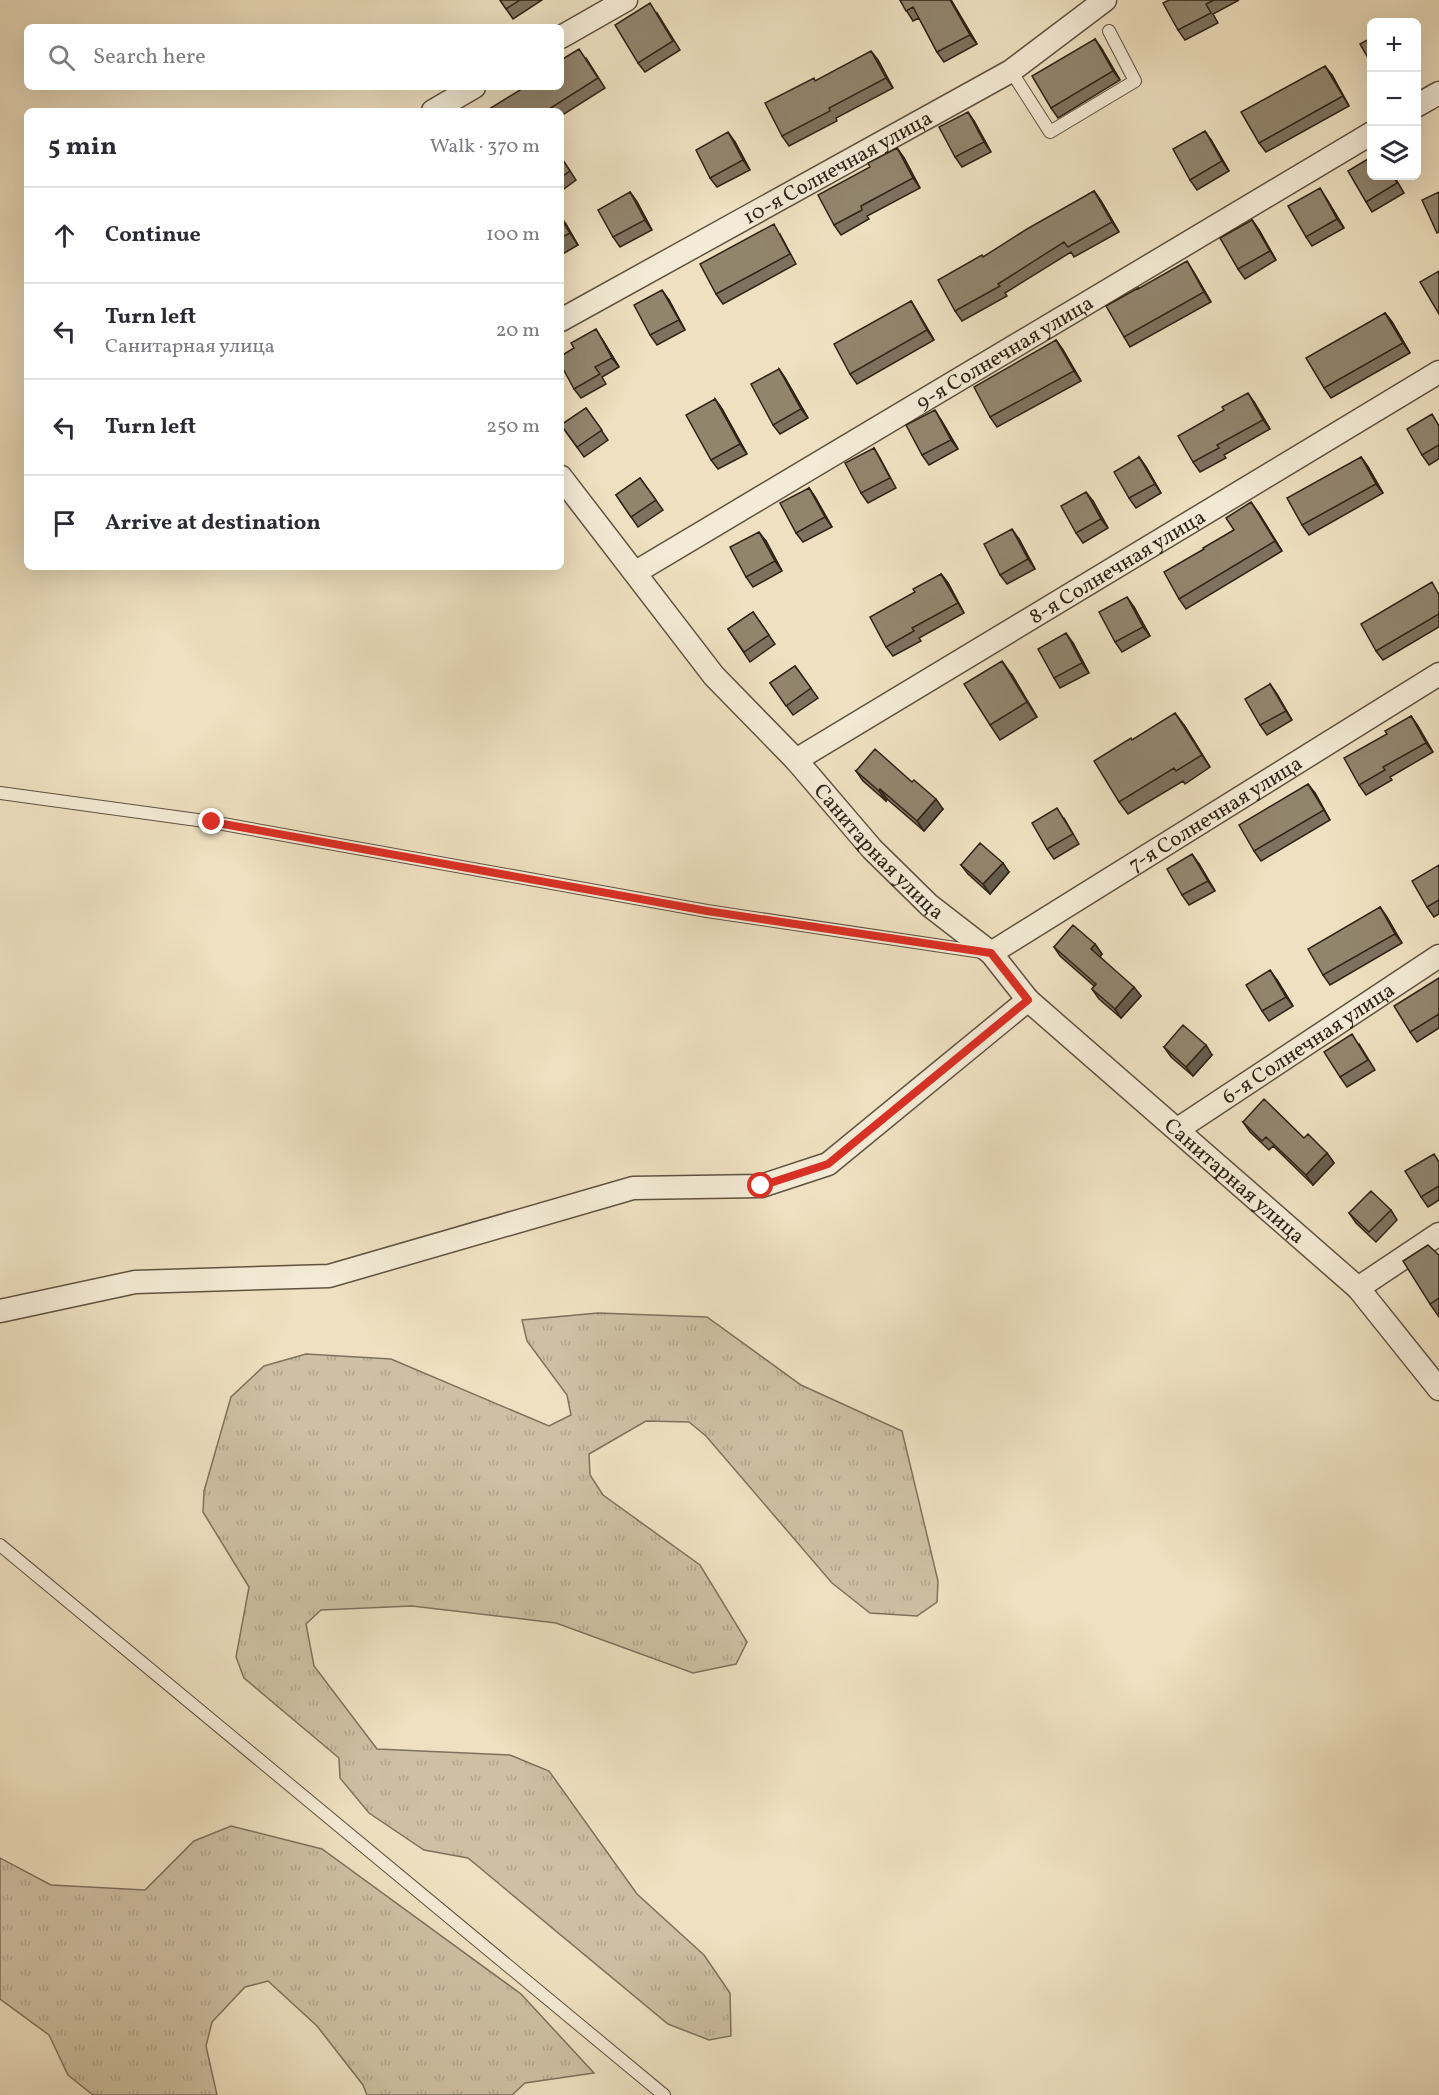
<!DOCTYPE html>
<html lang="en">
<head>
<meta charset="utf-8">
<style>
  :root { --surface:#fff; --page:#f7f7f7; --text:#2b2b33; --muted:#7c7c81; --line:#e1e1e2 }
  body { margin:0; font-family:Vollkorn,serif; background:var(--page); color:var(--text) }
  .controls { position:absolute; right:18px; top:18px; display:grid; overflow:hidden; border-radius:9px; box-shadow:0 6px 24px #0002 }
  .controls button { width:54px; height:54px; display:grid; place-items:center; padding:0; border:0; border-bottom:2px solid var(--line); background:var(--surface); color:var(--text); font:30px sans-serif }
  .stop { position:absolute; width:18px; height:18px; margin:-14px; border:4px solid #d93025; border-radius:50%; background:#fff }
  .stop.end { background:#d93025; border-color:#fff; box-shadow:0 2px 6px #0008 }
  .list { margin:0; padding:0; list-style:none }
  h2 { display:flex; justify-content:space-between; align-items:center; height:78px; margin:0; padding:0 24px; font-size:26px }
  h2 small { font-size:20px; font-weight:400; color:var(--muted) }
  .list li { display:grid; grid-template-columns:39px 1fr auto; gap:18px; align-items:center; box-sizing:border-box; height:96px; padding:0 24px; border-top:2px solid var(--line) }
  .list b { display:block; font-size:22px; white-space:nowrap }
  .list p { margin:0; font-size:20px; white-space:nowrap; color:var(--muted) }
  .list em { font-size:20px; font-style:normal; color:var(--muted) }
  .icon { flex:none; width:33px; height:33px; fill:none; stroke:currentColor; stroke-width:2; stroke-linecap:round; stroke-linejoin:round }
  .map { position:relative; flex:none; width:1439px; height:2095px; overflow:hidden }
  .search { position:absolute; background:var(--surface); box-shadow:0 6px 24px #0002; left:24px; top:24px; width:540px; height:66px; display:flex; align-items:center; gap:15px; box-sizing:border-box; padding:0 21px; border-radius:9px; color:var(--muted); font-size:22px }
  .panel { position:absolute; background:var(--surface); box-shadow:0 6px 24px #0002; left:24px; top:108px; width:540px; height:462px; border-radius:9px }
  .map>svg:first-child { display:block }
</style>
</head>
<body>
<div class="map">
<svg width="1439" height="2095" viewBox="0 0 1439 2095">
  <defs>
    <pattern id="grass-tufts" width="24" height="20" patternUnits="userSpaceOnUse" patternTransform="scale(1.5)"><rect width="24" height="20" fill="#cec0a3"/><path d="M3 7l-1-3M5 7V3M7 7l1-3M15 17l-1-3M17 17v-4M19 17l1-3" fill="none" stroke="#b1a58c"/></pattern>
  </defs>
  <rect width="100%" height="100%" fill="#eee0c0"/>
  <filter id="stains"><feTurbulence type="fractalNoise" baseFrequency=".00333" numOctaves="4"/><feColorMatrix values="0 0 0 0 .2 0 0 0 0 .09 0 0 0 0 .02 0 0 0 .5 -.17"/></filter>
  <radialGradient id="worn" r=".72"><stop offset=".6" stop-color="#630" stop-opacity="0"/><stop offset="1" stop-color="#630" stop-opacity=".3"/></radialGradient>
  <path fill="url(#grass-tufts)" stroke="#7e725c" stroke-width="1.5" d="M 598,1313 L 707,1317 L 801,1385 L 902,1431 L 938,1581 L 937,1602 L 917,1616 L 870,1613 L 832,1583 L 706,1436 L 689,1422 L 646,1421 L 589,1454 L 590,1475 L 603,1495 L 700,1565 L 747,1642 L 736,1664 L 693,1673 L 556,1623 L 412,1606 L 321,1610 L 306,1624 L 314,1666 L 377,1749 L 510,1755 L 549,1771 L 637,1894 L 704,1955 L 730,1993 L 731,2036 L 709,2040 L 668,2024 L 468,1858 L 424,1850 L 369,1813 L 340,1778 L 339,1758 L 244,1678 L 236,1657 L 249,1587 L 203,1512 L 204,1491 L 231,1397 L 264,1366 L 306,1354 L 391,1359 L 549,1426 L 571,1415 L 567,1395 L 527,1341 L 522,1320 Z
    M 231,1826 L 322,1849 L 521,1994 L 594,2073 L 525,2083 L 512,2095 L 367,2095 L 363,2085 L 317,2026 L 268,1981 L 245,1987 L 212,2022 L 206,2046 L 217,2095 L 93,2095 L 68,2075 L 49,2035 L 0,1999 L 0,1858 L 51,1885 L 145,1890 L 194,1841 Z"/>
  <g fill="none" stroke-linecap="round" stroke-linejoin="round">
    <defs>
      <path id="lane" d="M 1011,71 L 1050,132 L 1135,81 L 1109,31
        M 0,793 L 212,822 L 707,911 L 982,952
        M 0,1545 L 664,2095"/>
      <g id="street">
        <path d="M 561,37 L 626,0"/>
        <path d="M 1416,106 L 1439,93"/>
        <path d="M 433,111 L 474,87"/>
        <path id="s1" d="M 561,320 L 1011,71 L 1105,0"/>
        <path id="s2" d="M 561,477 L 714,676 L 796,760 L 872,849 L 929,905 L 991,953 L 1028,1000 L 1358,1288 L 1439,1389"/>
        <path id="s3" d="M 636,572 L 1372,133"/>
        <path id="s4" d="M 796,760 L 1439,372"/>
        <path id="s5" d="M 991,953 L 1439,674"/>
        <path id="s6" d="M 1178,1129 L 1439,956"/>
        <path d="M 1358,1288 L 1439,1234"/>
        <path d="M 0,1311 L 135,1282 L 329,1276 L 633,1188 L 761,1186 L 828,1164 L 1028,1000"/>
      </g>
    </defs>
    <use href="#lane" stroke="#5f5240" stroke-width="14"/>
    <use href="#street" stroke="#5f5240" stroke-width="25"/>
    <use href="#lane" stroke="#f4ebd6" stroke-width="12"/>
    <use href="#street" stroke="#f4ebd6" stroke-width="22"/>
  </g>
  <path fill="#7e725f" stroke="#2f2316" stroke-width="1.5" d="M 500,0 L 542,0 L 513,19 Z
    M 900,0 L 951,0 L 977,44 L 944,62 L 937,52 L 919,18 L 913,21 Z
    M 1169,0 L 1239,0 L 1213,14 L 1218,23 L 1185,40 L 1178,30 Z
    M 657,13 L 680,50 L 645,72 L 638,63 Z
    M 1095,39 L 1120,80 L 1058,118 L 1051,108 Z
    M 586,58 L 605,88 L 561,116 L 561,111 L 486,111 Z
    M 878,60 L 893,88 L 836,118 L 837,121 L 789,146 L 782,136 L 815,81 Z
    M 1332,75 L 1349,106 L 1266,152 L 1259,143 Z
    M 974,121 L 991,152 L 962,167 L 955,157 Z
    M 1211,140 L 1229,171 L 1197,190 L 1190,180 Z
    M 735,142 L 750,170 L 717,187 L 710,178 Z
    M 897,148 L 904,158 L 920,188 L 867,216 L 869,219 L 841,235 L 834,225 L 870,167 Z
    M 561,157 L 576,180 L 561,191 Z
    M 1394,176 L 1404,193 L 1372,212 L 1366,202 Z
    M 1094,191 L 1101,201 L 1119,232 L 1074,257 L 1071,252 L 1005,293 L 1007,296 L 962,321 L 955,311 L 983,257 Z
    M 630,192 L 637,202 L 652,230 L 620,247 L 613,237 Z
    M 1326,198 L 1344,228 L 1312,246 L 1306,237 Z
    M 561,217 L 578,245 L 561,255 Z
    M 1252,220 L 1259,230 L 1276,260 L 1245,279 L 1238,269 Z
    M 780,234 L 796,264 L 723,304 L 716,294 Z
    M 1193,271 L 1211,302 L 1130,347 L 1124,337 L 1138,289 Z
    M 669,300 L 685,330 L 657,345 L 650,335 Z
    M 911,301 L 917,311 L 934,340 L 857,384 L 850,374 Z
    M 1385,313 L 1392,322 L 1410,353 L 1331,398 L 1324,388 Z
    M 602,339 L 619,367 L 602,377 L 606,384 L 581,398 L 574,389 Z
    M 1056,340 L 1063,350 L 1081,381 L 997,427 L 990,417 Z
    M 779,369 L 785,378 L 808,418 L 780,434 L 773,425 Z
    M 715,399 L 722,409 L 747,454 L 718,469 L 711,460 Z
    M 1254,402 L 1270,429 L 1224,455 L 1226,458 L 1200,472 L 1193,462 Z
    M 586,408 L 608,440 L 584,457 L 561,425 Z
    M 941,420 L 958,449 L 929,465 L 922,455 Z
    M 1439,424 L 1439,459 L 1429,465 L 1422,455 Z
    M 874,448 L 880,458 L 896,488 L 868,503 L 861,493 Z
    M 1139,457 L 1146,467 L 1161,493 L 1136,508 L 1129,498 Z
    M 1361,457 L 1368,467 L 1383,493 L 1309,535 L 1302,525 Z
    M 640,478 L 663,510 L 638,527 L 616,495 Z
    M 809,488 L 815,497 L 832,527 L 803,542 L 796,533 Z
    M 1093,501 L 1108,528 L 1083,543 L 1076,533 Z
    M 1258,512 L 1282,551 L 1186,609 L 1179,599 L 1204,549 L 1234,530 Z
    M 1019,539 L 1035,569 L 1007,584 L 1000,575 Z
    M 766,541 L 782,571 L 753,587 L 746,577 Z
    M 941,574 L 948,583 L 964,613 L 919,638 L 921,641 L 893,656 L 886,647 L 915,592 Z
    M 1439,593 L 1439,627 L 1383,660 L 1376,651 Z
    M 1134,607 L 1150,636 L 1122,652 L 1115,642 Z
    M 753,612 L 775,644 L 750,662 L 728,629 Z
    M 1073,643 L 1089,673 L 1060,688 L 1054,678 Z
    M 795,666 L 818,698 L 793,715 L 770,683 Z
    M 1012,675 L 1037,717 L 1000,740 L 990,725 Z
    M 1270,684 L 1292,720 L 1267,735 L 1260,725 Z
    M 1411,716 L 1433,752 L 1390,777 L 1392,780 L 1366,795 L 1359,785 L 1387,734 Z
    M 1184,725 L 1210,767 L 1185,784 L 1183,781 L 1128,814 L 1119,802 L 1133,740 Z
    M 856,771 L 943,809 L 924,831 L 887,799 L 886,801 L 863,781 Z
    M 1315,793 L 1330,820 L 1261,861 L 1254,851 Z
    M 1064,818 L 1079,844 L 1054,859 L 1047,849 Z
    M 1199,864 L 1215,891 L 1189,905 L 1182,895 Z
    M 961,865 L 1009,872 L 990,894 L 968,874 Z
    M 1439,865 L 1439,914 L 1434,917 L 1427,907 Z
    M 1380,907 L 1402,943 L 1330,985 L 1323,975 Z
    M 1095,944 L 1102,954 L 1100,957 L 1141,996 L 1121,1018 L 1099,999 L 1092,989 L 1094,986 L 1060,956 L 1054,947 Z
    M 1439,978 L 1439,1028 L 1417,1042 L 1410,1032 Z
    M 1277,980 L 1293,1006 L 1269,1021 L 1262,1011 Z
    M 1359,1044 L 1375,1070 L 1347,1087 L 1340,1077 Z
    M 1164,1047 L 1212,1055 L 1193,1076 L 1171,1057 Z
    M 1243,1122 L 1304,1138 L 1327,1153 L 1334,1163 L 1313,1185 L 1273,1146 L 1269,1150 L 1250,1132 Z
    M 1439,1161 L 1439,1200 L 1428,1207 L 1421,1197 Z
    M 1391,1210 L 1397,1220 L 1376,1242 L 1356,1223 L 1349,1213 Z
    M 1439,1255 L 1439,1317 L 1430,1304 Z"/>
  <path fill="#665d4d" stroke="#2f2316" stroke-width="1.5" d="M 950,0 L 951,0 L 977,44 L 970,35 Z
    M 1095,39 L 1102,49 L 1120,80 L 1113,71 Z
    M 871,51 L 878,60 L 893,88 L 886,78 Z
    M 1325,66 L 1332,75 L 1349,106 Z
    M 968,112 L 974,121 L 991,152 L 984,142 Z
    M 1205,131 L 1211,140 L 1229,171 L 1222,161 Z
    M 728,132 L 735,142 L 750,170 L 743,160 Z
    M 897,148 L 904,158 L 920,188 L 913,178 Z
    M 1320,188 L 1344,228 L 1337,219 Z
    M 1094,191 L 1101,201 L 1119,232 L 1112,222 Z
    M 630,192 L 637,202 L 652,230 L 645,220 Z
    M 561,217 L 566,224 L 578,245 L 570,233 Z
    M 1252,220 L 1259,230 L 1276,260 L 1270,251 Z
    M 1187,261 L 1193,271 L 1211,302 L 1204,292 Z
    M 662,290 L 669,300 L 685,330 L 679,320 Z
    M 911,301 L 917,311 L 934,340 L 927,330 Z
    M 1385,313 L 1392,322 L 1410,353 L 1403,343 Z
    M 596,329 L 602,339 L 619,367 L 612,358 Z
    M 1056,340 L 1063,350 L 1081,381 L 1074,371 Z
    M 779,369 L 785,378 L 808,418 L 801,409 Z
    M 1248,393 L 1254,402 L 1270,429 L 1263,420 Z
    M 715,399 L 722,409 L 747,454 L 740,444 Z
    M 935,410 L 941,420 L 958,449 L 951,440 Z
    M 1139,457 L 1146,467 L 1161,493 L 1155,484 Z
    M 1361,457 L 1368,467 L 1383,493 L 1376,484 Z
    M 809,488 L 815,497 L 832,527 L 825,517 Z
    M 1086,492 L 1093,501 L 1108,528 L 1101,519 Z
    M 1251,502 L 1258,512 L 1282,551 L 1275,541 Z
    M 1012,529 L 1019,539 L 1035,569 L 1028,559 Z
    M 759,532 L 766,541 L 782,571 L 775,561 Z
    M 941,574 L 948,583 L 964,613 L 958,603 Z
    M 1127,597 L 1134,607 L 1150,636 L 1143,627 Z
    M 1066,633 L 1073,643 L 1089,673 L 1082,663 Z
    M 1002,661 L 1012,675 L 1037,717 L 1027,702 Z
    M 1270,684 L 1277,694 L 1292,720 L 1286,711 Z
    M 1175,713 L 1184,725 L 1210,767 L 1202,755 Z
    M 1411,716 L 1418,726 L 1433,752 L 1426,743 Z
    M 1308,784 L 1315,793 L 1330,820 L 1324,810 Z
    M 880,789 L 887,799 L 886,801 L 879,791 Z
    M 936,799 L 943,809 L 924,831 L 917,821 Z
    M 1192,854 L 1199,864 L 1215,891 L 1208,881 Z
    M 1003,863 L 1009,872 L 990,894 L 983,884 Z
    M 1380,907 L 1387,917 L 1402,943 L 1395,934 Z
    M 1095,944 L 1102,954 L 1098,959 L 1091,949 Z
    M 1270,970 L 1277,980 L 1293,1006 L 1286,997 Z
    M 1134,987 L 1141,996 L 1121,1018 L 1115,1009 Z
    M 1206,1045 L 1212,1055 L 1193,1076 L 1186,1067 Z
    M 1327,1153 L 1334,1163 L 1313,1185 L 1306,1175 Z"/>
  <path fill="#92856e" stroke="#2f2316" stroke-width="1.5" d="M 500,0 L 520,0 L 506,9 Z
    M 900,0 L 950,0 L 970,35 L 937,52 L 913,7 L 906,11 Z
    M 1169,0 L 1214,0 L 1206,4 L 1211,13 L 1178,30 L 1163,3 Z
    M 650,3 L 673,41 L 638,63 L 615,25 Z
    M 1371,38 L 1371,63 L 1360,44 Z
    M 1095,39 L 1113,71 L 1051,108 L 1032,76 Z
    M 579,49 L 598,78 L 546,111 L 486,111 L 525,87 L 561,87 L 561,60 Z
    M 871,51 L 886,78 L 829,108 L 830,111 L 782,136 L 765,103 L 814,78 L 815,81 Z
    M 1325,66 L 1343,96 L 1259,143 L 1241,112 Z
    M 968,112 L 984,142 L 955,157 L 939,127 Z
    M 1205,131 L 1222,161 L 1190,180 L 1173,149 Z
    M 728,132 L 743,160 L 710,178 L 696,150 Z
    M 897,148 L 913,178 L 861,206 L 862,210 L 834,225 L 818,195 L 870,167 L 868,163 Z
    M 1371,157 L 1371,176 L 1393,176 L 1397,183 L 1366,202 L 1348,171 Z
    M 561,158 L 570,171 L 561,177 Z
    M 1320,188 L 1337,219 L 1306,237 L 1288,206 Z
    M 1094,191 L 1112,222 L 1068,247 L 1064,242 L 998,284 L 1000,286 L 955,311 L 938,280 L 982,255 L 983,257 L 1027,229 Z
    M 630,192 L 645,220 L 613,237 L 598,210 Z
    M 1439,192 L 1439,232 L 1437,233 L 1422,200 Z
    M 561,219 L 570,233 L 561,238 Z
    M 1252,220 L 1270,251 L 1238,269 L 1220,238 Z
    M 774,224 L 790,254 L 716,294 L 700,264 Z
    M 1187,261 L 1204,292 L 1124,337 L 1106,306 L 1138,288 L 1138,289 Z
    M 1439,271 L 1439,314 L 1420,282 Z
    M 662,290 L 679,320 L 650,335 L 634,305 Z
    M 911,301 L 927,330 L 850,374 L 834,344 Z
    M 1385,313 L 1403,343 L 1324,388 L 1306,358 Z
    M 596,329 L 612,358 L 595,367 L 600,374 L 574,389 L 561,365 L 561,356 L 574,348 L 571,343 Z
    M 1056,340 L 1074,371 L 990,417 L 974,387 Z
    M 779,369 L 801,409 L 773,425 L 751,384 Z
    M 1248,393 L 1263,420 L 1217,445 L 1219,448 L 1193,462 L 1178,436 L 1224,410 L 1222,407 Z
    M 715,399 L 740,444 L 711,460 L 686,415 Z
    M 586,408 L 602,430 L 577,447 L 561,425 Z
    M 935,410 L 951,440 L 922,455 L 906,425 Z
    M 1432,414 L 1439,426 L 1439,445 L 1422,455 L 1407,429 Z
    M 874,448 L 890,478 L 861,493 L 845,463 Z
    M 1139,457 L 1155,484 L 1129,498 L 1114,472 Z
    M 1361,457 L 1376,484 L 1302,525 L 1287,498 Z
    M 640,478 L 656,500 L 631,517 L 616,495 Z
    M 809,488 L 825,517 L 796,533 L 780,503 Z
    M 1086,492 L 1101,519 L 1076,533 L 1061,506 Z
    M 1251,502 L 1275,541 L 1179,599 L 1164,572 L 1204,549 L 1203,548 L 1234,530 L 1226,518 Z
    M 1012,529 L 1028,559 L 1000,575 L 984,544 Z
    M 759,532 L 775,561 L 746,577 L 730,547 Z
    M 941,574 L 958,603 L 912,628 L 914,631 L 886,647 L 870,617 L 915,592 L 913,589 Z
    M 1432,582 L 1439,595 L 1439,614 L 1376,651 L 1361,624 Z
    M 1127,597 L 1143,627 L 1115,642 L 1099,612 Z
    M 753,612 L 769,635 L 744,652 L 728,629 Z
    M 1066,633 L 1082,663 L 1054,678 L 1038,649 Z
    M 1002,661 L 1027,702 L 990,725 L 964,684 Z
    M 795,666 L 811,688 L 786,706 L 770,683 Z
    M 1270,684 L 1286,711 L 1260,725 L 1245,699 Z
    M 1175,713 L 1202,755 L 1176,771 L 1174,768 L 1119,802 L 1094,761 L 1131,738 L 1132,740 Z
    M 1411,716 L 1426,743 L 1383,767 L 1385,770 L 1359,785 L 1344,758 L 1387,734 L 1385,731 Z
    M 875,749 L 912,782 L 914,780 L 936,799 L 917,821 L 880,789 L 879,791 L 856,771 Z
    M 1308,784 L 1324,810 L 1254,851 L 1239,825 Z
    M 1057,808 L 1073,834 L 1047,849 L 1032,823 Z
    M 980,843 L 1003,863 L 983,884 L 961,865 Z
    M 1192,854 L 1208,881 L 1182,895 L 1167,869 Z
    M 1439,865 L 1439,900 L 1427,907 L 1412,881 Z
    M 1380,907 L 1395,934 L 1323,975 L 1308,949 Z
    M 1073,925 L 1095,944 L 1091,949 L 1134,987 L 1115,1009 L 1092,989 L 1096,984 L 1054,947 Z
    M 1270,970 L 1286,997 L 1262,1011 L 1246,985 Z
    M 1439,978 L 1439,1014 L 1410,1032 L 1394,1006 Z
    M 1183,1025 L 1206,1045 L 1186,1067 L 1164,1047 Z
    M 1352,1034 L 1368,1060 L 1340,1077 L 1324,1052 Z
    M 1264,1099 L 1304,1138 L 1308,1134 L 1327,1153 L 1306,1175 L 1266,1137 L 1262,1141 L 1243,1122 Z
    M 1434,1154 L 1439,1162 L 1439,1186 L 1421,1197 L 1405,1171 Z
    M 1371,1191 L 1391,1210 L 1369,1232 L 1349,1213 Z
    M 1428,1245 L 1439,1255 L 1439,1298 L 1430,1304 L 1403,1261 Z"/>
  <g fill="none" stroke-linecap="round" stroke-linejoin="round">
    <path stroke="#d93025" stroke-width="8" d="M 212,822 L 707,911 L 991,953 L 1028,1000 L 828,1164 L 761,1186"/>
  </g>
  <g text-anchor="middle" stroke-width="5" stroke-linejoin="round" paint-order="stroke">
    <g font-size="21" fill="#2f2316" stroke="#f4ebd6">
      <text dy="7" stroke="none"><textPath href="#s1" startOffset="316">10-я Солнечная улица</textPath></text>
      <text dy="7" stroke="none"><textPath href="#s3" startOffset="429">9-я Солнечная улица</textPath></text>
      <text dy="7" stroke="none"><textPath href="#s4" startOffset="375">8-я Солнечная улица</textPath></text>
      <text dy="7" stroke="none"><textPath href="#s5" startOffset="264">7-я Солнечная улица</textPath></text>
      <text dy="7" stroke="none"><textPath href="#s2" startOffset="492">Санитарная улица</textPath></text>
      <text dy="7" stroke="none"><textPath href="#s6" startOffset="156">6-я Солнечная улица</textPath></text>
      <text dy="7" stroke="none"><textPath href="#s2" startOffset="978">Санитарная улица</textPath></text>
    </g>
  </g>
  <rect width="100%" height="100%" filter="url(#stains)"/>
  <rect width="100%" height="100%" fill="url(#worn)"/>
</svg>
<div class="controls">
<button>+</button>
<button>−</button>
<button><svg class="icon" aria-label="layers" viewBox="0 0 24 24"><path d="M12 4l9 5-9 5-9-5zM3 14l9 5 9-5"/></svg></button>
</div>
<div class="stop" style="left:761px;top:1186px"></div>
<div class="stop end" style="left:212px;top:822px"></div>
<div class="search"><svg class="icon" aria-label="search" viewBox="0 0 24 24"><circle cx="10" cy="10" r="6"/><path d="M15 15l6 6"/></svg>Search here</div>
<section class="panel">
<h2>5 min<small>Walk · 370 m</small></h2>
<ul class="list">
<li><svg class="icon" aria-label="ahead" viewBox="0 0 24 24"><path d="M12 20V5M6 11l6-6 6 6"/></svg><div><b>Continue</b></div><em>100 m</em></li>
<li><svg class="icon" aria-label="left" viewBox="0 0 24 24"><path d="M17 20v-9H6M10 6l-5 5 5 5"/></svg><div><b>Turn left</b><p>Санитарная улица</p></div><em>20 m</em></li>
<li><svg class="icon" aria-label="left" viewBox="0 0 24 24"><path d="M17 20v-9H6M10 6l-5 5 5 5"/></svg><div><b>Turn left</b></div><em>250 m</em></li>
<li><svg class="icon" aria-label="arrive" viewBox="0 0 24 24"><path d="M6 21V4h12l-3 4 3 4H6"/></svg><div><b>Arrive at destination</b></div></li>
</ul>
</section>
</div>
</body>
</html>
